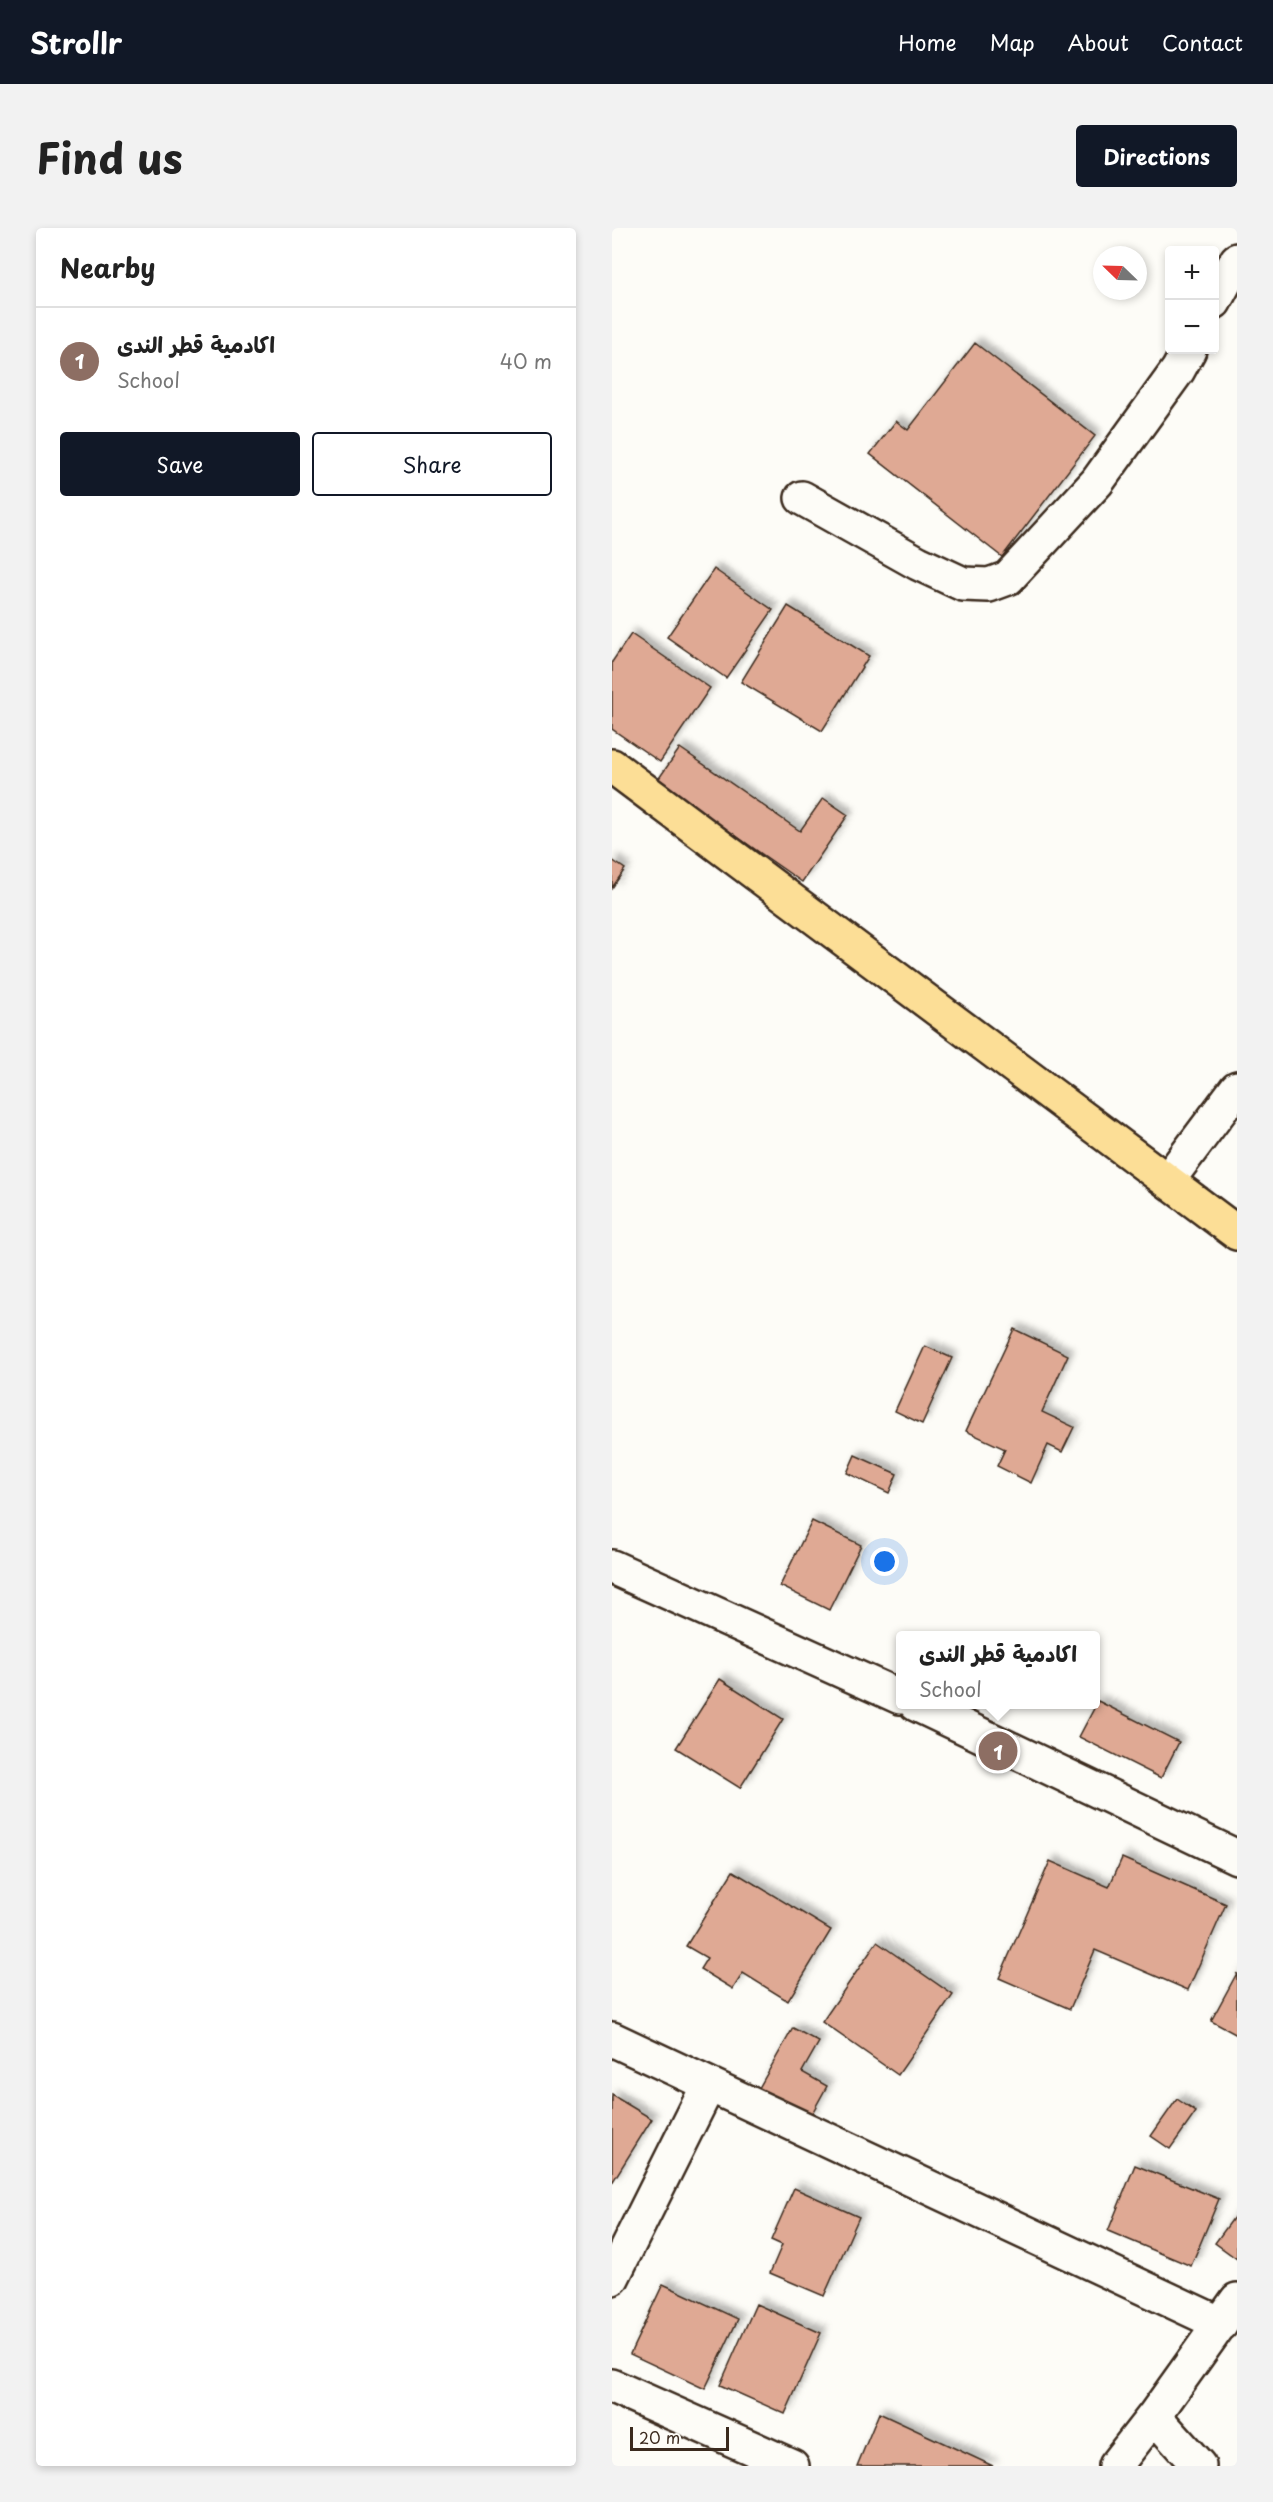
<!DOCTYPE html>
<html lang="en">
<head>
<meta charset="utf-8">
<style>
  :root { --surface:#fff; --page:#f2f2f2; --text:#222; --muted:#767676; --line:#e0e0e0; --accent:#111827 }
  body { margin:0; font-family:"Playpen Sans","Playpen Sans Arabic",sans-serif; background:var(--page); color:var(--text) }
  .controls { position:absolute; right:18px; top:18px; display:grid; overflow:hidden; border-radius:6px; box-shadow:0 3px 9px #0003 }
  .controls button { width:54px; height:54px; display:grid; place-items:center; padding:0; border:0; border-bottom:2px solid var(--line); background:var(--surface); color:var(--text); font:30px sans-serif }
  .compass { position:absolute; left:481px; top:18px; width:54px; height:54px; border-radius:50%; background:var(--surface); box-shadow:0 3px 9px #0003; rotate:293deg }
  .scale { position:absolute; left:18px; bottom:15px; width:99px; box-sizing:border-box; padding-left:6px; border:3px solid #3b2a1e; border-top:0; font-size:16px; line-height:21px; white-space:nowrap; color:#3b2a1e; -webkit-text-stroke:4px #fdfcf7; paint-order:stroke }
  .you { position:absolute; left:273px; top:1334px; width:21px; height:21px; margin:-15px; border:4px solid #fff; border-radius:50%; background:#1a73e8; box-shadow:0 0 0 9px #1a73e833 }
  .badge { display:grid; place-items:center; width:39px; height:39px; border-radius:50%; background:var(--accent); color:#fff; font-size:20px; font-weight:700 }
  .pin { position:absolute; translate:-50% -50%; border:3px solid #fff; box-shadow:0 2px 6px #0006 }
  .popup { position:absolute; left:284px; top:1403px; width:204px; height:78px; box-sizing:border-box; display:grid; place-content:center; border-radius:6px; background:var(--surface); filter:drop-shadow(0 2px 4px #0005); font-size:20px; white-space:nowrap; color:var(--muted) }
  .popup b { font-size:22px; color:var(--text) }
  .popup::after { content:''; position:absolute; left:50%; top:100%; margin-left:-12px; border:12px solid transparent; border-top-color:var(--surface) }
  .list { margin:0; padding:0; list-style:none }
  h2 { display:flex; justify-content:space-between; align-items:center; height:78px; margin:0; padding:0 24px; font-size:26px }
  h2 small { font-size:20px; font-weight:400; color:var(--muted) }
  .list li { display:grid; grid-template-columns:39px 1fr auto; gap:18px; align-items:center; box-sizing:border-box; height:108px; padding:0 24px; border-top:2px solid var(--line) }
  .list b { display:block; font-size:22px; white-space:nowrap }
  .list p { margin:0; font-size:20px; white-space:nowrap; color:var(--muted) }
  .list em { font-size:20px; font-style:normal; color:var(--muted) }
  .actions { display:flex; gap:12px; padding:18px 24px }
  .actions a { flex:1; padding:14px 0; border:2px solid var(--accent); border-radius:6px; text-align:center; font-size:21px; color:var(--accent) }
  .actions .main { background:var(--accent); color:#fff }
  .map { position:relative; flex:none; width:625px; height:2238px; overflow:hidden; border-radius:6px }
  header { display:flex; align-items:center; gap:36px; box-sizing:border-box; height:84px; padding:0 30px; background:var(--accent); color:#fff }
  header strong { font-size:28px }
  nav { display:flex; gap:33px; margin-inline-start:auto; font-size:21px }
  .intro { display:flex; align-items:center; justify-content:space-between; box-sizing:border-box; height:144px; padding:0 36px }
  h1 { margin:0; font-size:42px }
  .button { padding:15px 27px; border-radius:6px; background:var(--accent); color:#fff; font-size:21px; font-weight:700 }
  main { display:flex; gap:36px; padding:0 36px }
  aside { flex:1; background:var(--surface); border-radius:6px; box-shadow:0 3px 9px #0003 }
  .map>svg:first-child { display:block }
</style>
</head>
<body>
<header>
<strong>Strollr</strong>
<nav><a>Home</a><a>Map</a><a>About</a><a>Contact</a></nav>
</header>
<div class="intro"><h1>Find us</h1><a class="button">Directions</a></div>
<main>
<aside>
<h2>Nearby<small></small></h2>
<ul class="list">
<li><span class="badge" style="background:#8d6e63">1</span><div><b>اكادمية قطر الندى</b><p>School</p></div><em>40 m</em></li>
</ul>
<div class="actions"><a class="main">Save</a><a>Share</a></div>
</aside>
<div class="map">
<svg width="625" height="2238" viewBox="0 0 625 2238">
  <defs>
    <filter id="shadow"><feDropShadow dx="5.5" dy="-5.5" stdDeviation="3" flood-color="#0004"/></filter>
  </defs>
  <rect width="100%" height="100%" fill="#fdfcf7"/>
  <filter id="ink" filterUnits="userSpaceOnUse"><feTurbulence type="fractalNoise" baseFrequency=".0167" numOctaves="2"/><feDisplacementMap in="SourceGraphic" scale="12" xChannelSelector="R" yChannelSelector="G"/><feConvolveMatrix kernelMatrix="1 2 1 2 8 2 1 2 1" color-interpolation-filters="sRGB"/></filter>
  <g filter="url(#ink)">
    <path fill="#dfa994" stroke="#3b2a1e" stroke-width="1.5" filter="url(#shadow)" d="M 363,115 L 483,208 L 390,329 L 258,226 L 284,193 L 296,202 Z
      M 102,341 L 161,382 L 114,450 L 55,409 Z
      M 176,378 L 257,428 L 210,503 L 129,454 Z
      M 19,406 L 98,460 L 48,534 L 0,501 L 0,434 Z
      M 68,520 L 188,603 L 211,570 L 236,587 L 190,654 L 45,553 Z
      M 0,632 L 13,641 L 0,660 Z
      M 402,1101 L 456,1127 L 430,1184 L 462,1199 L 450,1224 L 436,1217 L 419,1255 L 385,1238 L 393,1221 L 354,1203 Z
      M 313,1118 L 340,1130 L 310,1196 L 283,1183 Z
      M 243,1227 L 285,1246 L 277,1265 L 235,1245 Z
      M 200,1293 L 249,1317 L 217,1382 L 168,1358 Z
      M 108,1451 L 171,1491 L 128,1560 L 64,1520 Z
      M 486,1473 L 567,1514 L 549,1550 L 467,1509 Z
      M 510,1630 L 614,1676 L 576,1762 L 483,1722 L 458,1781 L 387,1750 L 438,1633 L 497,1659 Z
      M 121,1643 L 219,1702 L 176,1773 L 131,1745 L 121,1761 L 88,1741 L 95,1730 L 74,1718 Z
      M 265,1714 L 341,1767 L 286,1847 L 210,1794 Z
      M 625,1745 L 625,1807 L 599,1793 Z
      M 181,1800 L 207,1814 L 190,1844 L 215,1858 L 198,1889 L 147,1860 Z
      M 0,1867 L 40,1891 L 0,1955 Z
      M 565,1871 L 584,1884 L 558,1921 L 539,1908 Z
      M 523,1937 L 607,1971 L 579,2038 L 496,2003 Z
      M 182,1960 L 247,1989 L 212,2068 L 158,2045 L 170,2017 L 159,2012 Z
      M 625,1985 L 625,2031 L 603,2015 Z
      M 51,2056 L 126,2091 L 93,2161 L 18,2126 Z
      M 144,2076 L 209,2105 L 173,2186 L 108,2157 Z
      M 267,2185 L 381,2238 L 245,2238 Z"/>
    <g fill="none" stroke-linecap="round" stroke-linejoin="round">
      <defs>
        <path id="minor" d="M 602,74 L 625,32
          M 190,270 L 306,335 L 351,356 L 377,357 L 396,350 L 485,254 L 566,142 L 577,122
          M 556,952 L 625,860
          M 0,1339 L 288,1469
          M 304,1476 L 625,1629
          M 0,1811 L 609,2096
          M 0,2050 L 96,1858
          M 0,2158 L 180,2238
          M 542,2188 L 587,2238
          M 503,2238 L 542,2188 L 625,2072"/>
        <path id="major" d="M 0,538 L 625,1005"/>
      </defs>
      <use href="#minor" stroke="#3b2a1e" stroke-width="38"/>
      <use href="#major" stroke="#3b2a1e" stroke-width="38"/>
      <use href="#minor" stroke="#fdfcf7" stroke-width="33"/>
      <use href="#major" stroke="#fcde96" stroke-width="33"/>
    </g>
  </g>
</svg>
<div class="controls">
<button>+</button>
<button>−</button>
</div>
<svg class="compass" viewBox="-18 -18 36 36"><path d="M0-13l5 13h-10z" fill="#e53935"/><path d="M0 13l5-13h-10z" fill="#767676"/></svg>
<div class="scale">20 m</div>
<div class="you"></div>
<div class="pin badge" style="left:386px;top:1523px;background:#8d6e63">1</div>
<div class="popup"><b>اكادمية قطر الندى</b>School</div>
</div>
</main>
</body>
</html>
